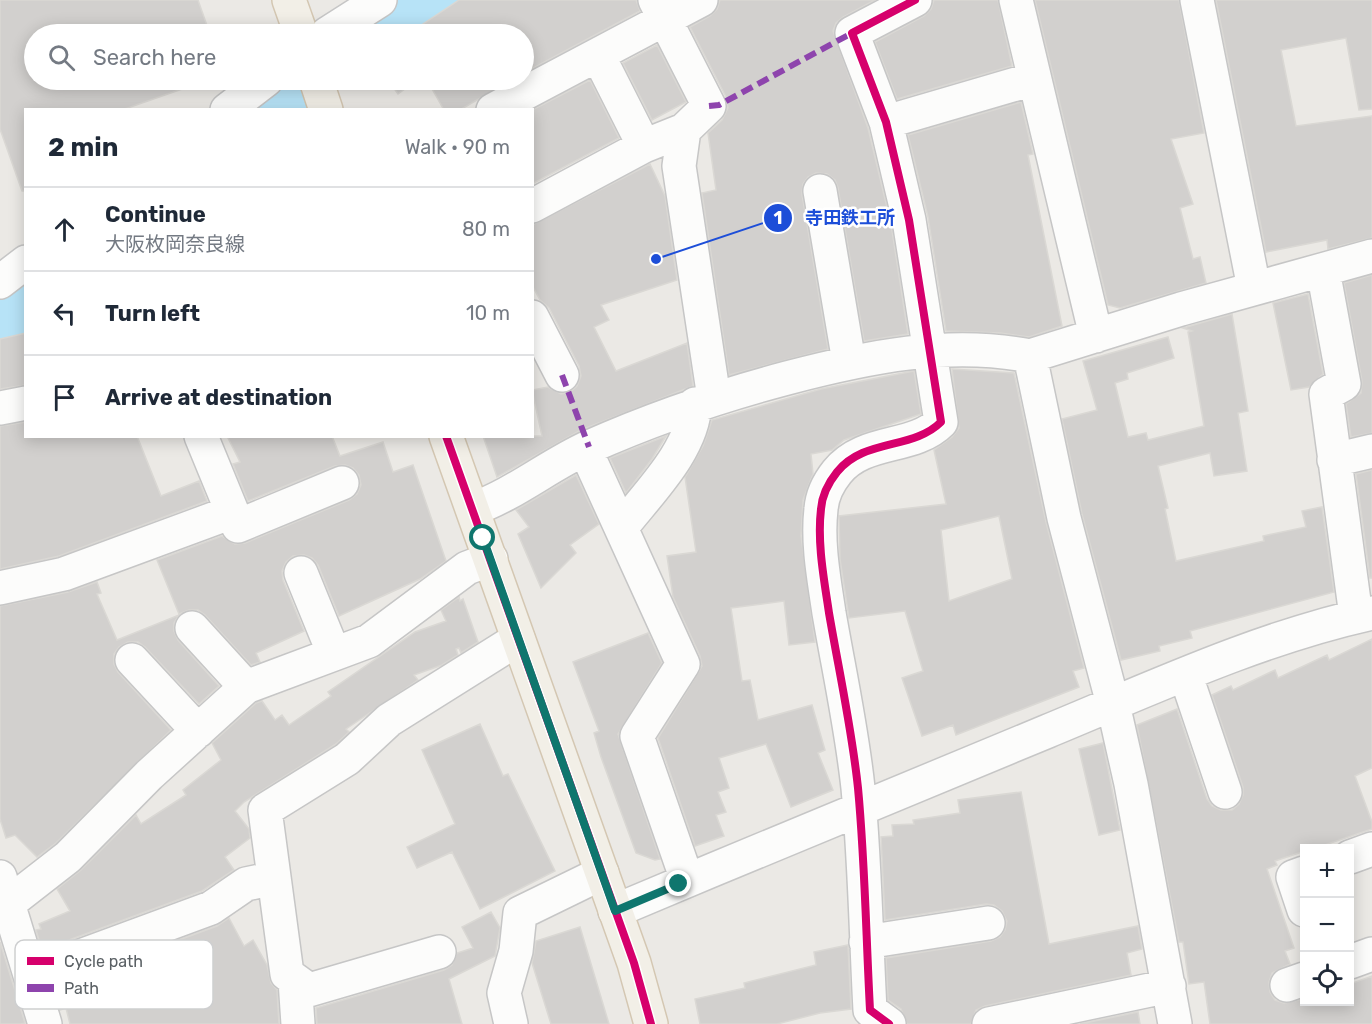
<!DOCTYPE html>
<html lang="en">
<head>
<meta charset="utf-8">
<style>
  :root { --surface:#fff; --page:#f2f2f3; --text:#1f2937; --muted:#747a83; --line:#e0e1e3 }
  body { margin:0; font-family:Rubik,"Noto Sans JP",sans-serif; background:var(--page); color:var(--text) }
  .controls { position:absolute; right:18px; bottom:18px; display:grid; overflow:hidden; border-radius:0px; box-shadow:0 3px 15px #0003 }
  .controls button { width:54px; height:54px; display:grid; place-items:center; padding:0; border:0; border-bottom:2px solid var(--line); background:var(--surface); color:var(--text); font:30px sans-serif }
  .stop { position:absolute; width:18px; height:18px; margin:-14px; border:4px solid #0f766e; border-radius:50%; background:#fff }
  .stop.end { background:#0f766e; border-color:#fff; box-shadow:0 2px 6px #0008 }
  .list { margin:0; padding:0; list-style:none }
  h2 { display:flex; justify-content:space-between; align-items:center; height:78px; margin:0; padding:0 24px; font-size:26px }
  h2 small { font-size:20px; font-weight:400; color:var(--muted) }
  .list li { display:grid; grid-template-columns:39px 1fr auto; gap:18px; align-items:center; box-sizing:border-box; height:84px; padding:0 24px; border-top:2px solid var(--line) }
  .list b { display:block; font-size:22px; white-space:nowrap }
  .list p { margin:0; font-size:20px; white-space:nowrap; color:var(--muted) }
  .list em { font-size:20px; font-style:normal; color:var(--muted) }
  .icon { flex:none; width:33px; height:33px; fill:none; stroke:currentColor; stroke-width:2; stroke-linecap:round; stroke-linejoin:round }
  .map { position:relative; flex:none; width:1372px; height:1024px; overflow:hidden }
  .search { position:absolute; background:var(--surface); box-shadow:0 3px 15px #0003; left:24px; top:24px; width:510px; height:66px; display:flex; align-items:center; gap:15px; box-sizing:border-box; padding:0 21px; border-radius:33px; color:var(--muted); font-size:22px }
  .panel { position:absolute; background:var(--surface); box-shadow:0 3px 15px #0003; left:24px; top:108px; width:510px; height:330px; border-radius:0px }
  .map>svg:first-child { display:block }
</style>
</head>
<body>
<div class="map">
<svg width="1372" height="1024" viewBox="0 0 1372 1024">
  <rect width="100%" height="100%" fill="#ebe9e5"/>
  <g fill="none" stroke-linecap="round" stroke-linejoin="round">
    <path stroke="#b7e3f7" stroke-width="56" d="M 377,34 L 430,0
      M 269,110 L 309,80
      M 0,323 L 26,307"/>
  </g>
  <path fill="#d2d0ce" stroke="#dad8d4" stroke-width="1.5" fill-rule="evenodd" d="M 0,0 L 198,0 L 210,34 L 34,34 L 34,80 L 208,80 L 122,110 L 26,110 L 26,191 L 22,191 L 0,129 Z
    M 459,0 L 636,0 L 640,11 L 524,73 L 524,34 L 408,34 Z
    M 720,0 L 875,0 L 843,17 L 836,23 L 833,31 L 868,128 L 891,224 L 908,334 L 864,341 L 838,188 L 835,180 L 827,174 L 816,173 L 808,177 L 803,184 L 802,194 L 828,349 L 729,375 L 702,193 L 716,190 L 708,133 L 722,120 L 728,108 L 726,97 L 690,27 L 710,16 L 717,9 Z
    M 934,0 L 998,0 L 1012,66 L 897,99 L 875,42 L 924,16 L 931,9 Z
    M 1035,0 L 1179,0 L 1204,133 L 1171,139 L 1193,204 L 1180,208 L 1193,259 L 1200,257 L 1206,283 L 1120,308 L 1108,305 Z
    M 1216,0 L 1372,0 L 1372,109 L 1359,110 L 1346,38 L 1281,50 L 1296,126 L 1372,116 L 1372,238 L 1328,249 L 1327,240 L 1266,252 Z
    M 657,45 L 686,102 L 652,120 L 623,63 Z
    M 388,80 L 417,80 L 398,94 Z
    M 427,80 L 511,80 L 460,110 L 444,110 Z
    M 590,80 L 619,138 L 532,184 L 532,110 Z
    M 1021,102 L 1033,154 L 1028,155 L 1062,326 L 1029,337 L 1000,333 L 946,331 L 928,217 L 908,135 Z
    M 650,164 L 665,196 L 677,280 L 601,305 L 609,320 L 594,327 L 616,371 L 687,343 L 693,386 L 581,430 L 497,477 L 483,436 L 542,436 L 532,390 L 548,387 L 561,394 L 570,392 L 577,386 L 581,376 L 579,366 L 549,308 L 540,300 L 532,285 L 532,225 Z
    M 1372,275 L 1372,433 L 1351,437 L 1346,404 L 1361,393 L 1362,381 L 1344,283 Z
    M 1308,294 L 1323,374 L 1309,387 L 1291,390 L 1273,303 Z
    M 1232,314 L 1248,411 L 1238,413 L 1247,471 L 1214,476 L 1210,453 L 1158,466 L 1168,508 L 1165,509 L 1176,561 L 1264,541 L 1263,536 L 1306,527 L 1302,511 L 1322,507 L 1334,592 L 1190,631 L 1192,638 L 1159,646 L 1160,651 L 1121,660 L 1082,514 L 1062,419 L 1097,410 L 1083,361 L 1168,337 L 1174,358 L 1127,373 L 1128,379 L 1115,383 L 1128,437 L 1146,433 L 1148,440 L 1204,426 L 1188,332 L 1192,331 L 1183,328 Z
    M 26,333 L 26,385 L 0,389 L 0,339 Z
    M 952,369 L 1014,373 L 1046,522 L 1084,668 L 1073,671 L 1079,687 L 956,735 L 953,725 L 922,736 L 902,678 L 923,671 L 905,611 L 849,618 L 840,559 L 839,516 L 946,504 L 934,450 L 952,437 L 959,428 ZM 999,516 L 1012,579 L 949,601 L 941,530 Z
    M 914,371 L 921,414 L 844,440 L 832,450 L 811,454 L 813,474 L 803,500 L 801,536 L 815,642 L 789,645 L 784,601 L 731,608 L 742,681 L 750,680 L 758,720 L 812,705 L 825,750 L 818,753 L 833,790 L 791,807 L 766,744 L 719,758 L 729,788 L 718,792 L 726,812 L 716,815 L 724,836 L 695,846 L 658,738 L 702,666 L 700,656 L 673,597 L 667,556 L 696,552 L 685,477 L 703,446 L 712,420 L 821,389 Z
    M 26,422 L 26,436 L 137,436 L 161,496 L 199,481 L 207,501 L 59,556 L 0,569 L 0,426 Z
    M 227,436 L 332,436 L 340,456 L 383,442 L 393,472 L 413,465 L 446,561 L 420,579 L 339,616 L 318,565 L 312,558 L 304,555 L 293,556 L 286,562 L 282,571 L 283,580 L 304,631 L 256,653 L 260,662 L 251,665 L 205,615 L 198,610 L 189,610 L 179,614 L 157,560 L 222,536 L 235,544 L 245,543 L 349,500 L 357,494 L 361,485 L 359,475 L 353,468 L 345,465 L 335,466 L 248,501 L 233,464 L 240,462 Z
    M 666,436 L 652,459 L 626,493 L 610,458 Z
    M 1372,470 L 1372,578 L 1370,578 L 1356,474 Z
    M 576,475 L 599,524 L 570,545 L 576,553 L 541,588 L 518,534 L 529,527 L 516,510 Z
    M 97,582 L 101,593 L 97,594 L 117,640 L 179,615 L 174,623 L 174,631 L 178,640 L 219,686 L 199,704 L 145,647 L 138,642 L 128,642 L 119,647 L 114,654 L 114,664 L 118,672 L 171,730 L 56,843 L 37,857 L 15,835 L 6,838 L 0,819 L 0,606 L 68,592 Z
    M 459,597 L 460,601 L 463,599 L 478,642 L 461,653 L 459,648 L 456,649 L 458,655 L 442,665 L 414,675 L 418,680 L 346,729 L 349,732 L 336,744 L 244,802 L 235,811 L 249,829 L 250,838 L 225,857 L 234,870 L 202,891 L 42,950 L 36,930 L 41,929 L 39,924 L 70,911 L 57,889 L 81,870 L 136,815 L 141,824 L 186,795 L 183,790 L 221,760 L 212,743 L 256,703 L 262,701 L 275,720 L 282,715 L 289,725 L 331,696 L 328,692 L 415,632 L 446,621 L 441,610 Z
    M 648,633 L 662,663 L 618,734 L 660,859 L 655,860 L 636,853 L 601,757 L 594,733 L 599,731 L 573,662 Z
    M 1372,639 L 1372,768 L 1355,776 L 1372,822 L 1372,829 L 1313,849 L 1305,849 L 1305,851 L 1275,861 L 1277,865 L 1267,869 L 1294,948 L 1285,951 L 1290,964 L 1272,973 L 1269,982 L 1270,992 L 1275,1000 L 1284,1003 L 1303,999 L 1305,1002 L 1350,1002 L 1350,984 L 1372,976 L 1372,1024 L 1210,1024 L 1204,982 L 1189,984 L 1183,942 L 1179,942 L 1137,725 L 1177,709 L 1207,799 L 1212,806 L 1221,810 L 1232,810 L 1239,804 L 1243,795 L 1243,787 L 1212,695 L 1231,686 L 1233,690 L 1275,670 L 1278,678 L 1327,655 L 1329,660 Z
    M 480,724 L 503,776 L 508,774 L 555,871 L 480,909 L 452,852 L 417,868 L 407,847 L 455,824 L 422,750 Z
    M 1103,743 L 1120,830 L 1099,835 L 1079,749 Z
    M 1021,792 L 1049,944 L 1138,926 L 1142,949 L 1127,953 L 1131,975 L 985,1006 L 976,1010 L 971,1024 L 907,1024 L 901,1009 L 888,1000 L 886,958 L 991,941 L 1000,937 L 1005,930 L 1007,921 L 1002,911 L 994,905 L 986,904 L 885,920 L 881,837 L 893,836 L 892,825 L 914,824 L 913,820 L 960,813 L 958,800 Z
    M 491,912 L 500,928 L 495,956 L 449,979 L 462,1024 L 317,1024 L 316,1008 L 444,970 L 452,965 L 457,953 L 473,948 L 462,927 Z
    M 229,918 L 244,946 L 253,940 L 267,965 L 271,983 L 277,990 L 279,1024 L 70,1024 L 66,1008 L 60,1010 L 53,986 L 217,926 Z
    M 580,927 L 609,1024 L 551,1024 L 532,963 L 536,941 Z
    M 0,942 L 25,1023 L 21,1024 L 0,1024 Z
    M 848,945 L 851,1009 L 820,1013 L 777,1024 L 700,1024 L 695,999 L 745,988 L 744,983 L 816,965 L 814,952 Z
    M 1138,1012 L 1140,1024 L 1080,1024 Z"/>
  <g fill="none" stroke-linecap="round" stroke-linejoin="round">
    <defs>
      <path id="minor" d="M 655,0 L 709,106 L 684,130 L 679,166 L 714,398
        M 1016,0 L 1096,336
        M 1197,0 L 1254,288
        M 327,34 L 380,0
        M 598,55 L 644,146
        M 227,110 L 266,80
        M 493,110 L 701,0
        M 886,122 L 1033,79
        M 820,191 L 849,362
        M 532,206 L 644,146 L 684,130
        M 1323,270 L 1344,384 L 1326,394 L 1356,616
        M 0,282 L 26,262
        M 532,317 L 562,375
        M 1030,356 L 1064,518 L 1113,704 L 1131,784 L 1175,1024
        M 0,408 L 26,403
        M 201,436 L 238,526 L 342,483
        M 585,449 L 683,664 L 637,736 L 687,880
        M 1334,460 L 1372,451
        M 473,509 C 515,494 549,465 589,447 C 654,418 719,396 787,378 C 867,357 948,340 1030,356 L 1181,309 L 1372,256
        M 621,528 C 649,492 693,450 695,404
        M 301,573 L 334,654
        M 0,588 L 64,574 L 232,512
        M 192,628 L 246,687
        M 132,660 L 198,731
        M 1186,676 L 1225,792
        M 1350,857 L 1372,849
        M 1304,873 L 1293,877 L 1304,910
        M 0,877 L 45,1024
        M 0,910 L 68,857 L 149,775 L 246,687 L 369,641 L 467,568 L 491,559
        M 615,911 C 759,850 904,791 1048,731 C 1152,688 1262,637 1372,613
        M 866,942 L 988,923
        M 439,952 L 309,990 L 287,974 L 265,810 L 347,759 L 389,720 L 518,639
        M 1350,962 L 1372,954
        M 32,974 L 211,908 L 246,884 L 274,878
        M 295,980 L 298,1024
        M 1287,985 L 1304,979
        M 511,1024 L 504,993 L 516,951 L 520,913 L 602,873
        M 889,1024 L 870,1010 C 866,936 865,862 858,788 C 852,730 839,671 829,613 C 824,579 817,543 821,509 C 822,496 829,482 837,472 C 864,438 913,450 941,422 L 909,220 L 886,122 L 852,33 L 915,0
        M 989,1024 L 1169,986"/>
      <path id="major" d="M 289,0 L 301,34
        M 316,80 L 326,110
        M 446,436 L 634,963 L 651,1024"/>
    </defs>
    <use href="#minor" stroke="#c6c6c6" stroke-width="36"/>
    <use href="#major" stroke="#d4c7b2" stroke-width="36"/>
    <use href="#minor" stroke="#fcfcfb" stroke-width="33"/>
    <use href="#major" stroke="#f2efe7" stroke-width="33"/>
    <path stroke="#8e44ad" stroke-width="6" stroke-dasharray="12 6" stroke-linecap="butt" d="M 709,106 L 719,105 L 852,33
      M 562,375 L 589,447"/>
    <defs>
      <path id="cycleway" d="M 446,436 L 634,963 L 651,1024
        M 889,1024 L 870,1010 C 866,936 865,862 858,788 C 852,730 839,671 829,613 C 824,579 817,543 821,509 C 822,496 829,482 837,472 C 864,438 913,450 941,422 L 909,220 L 886,122 L 852,33 L 915,0"/>
    </defs>
    <use href="#cycleway" stroke="#fff" stroke-width="11"/>
    <use href="#cycleway" stroke="#d6006c" stroke-width="8"/>
  </g>
  <g fill="none" stroke-linecap="round" stroke-linejoin="round">
    <path stroke="#0f766e" stroke-width="8" d="M 483,538 L 615,911 L 679,884"/>
  </g>
  <rect x="15" y="940" width="198" height="69" rx="9" fill="#fff" stroke="#cecfd0" stroke-width="1.5"/>
  <rect x="27" y="957" width="27" height="8" fill="#d6006c"/>
  <rect x="27" y="984" width="27" height="8" fill="#8e44ad"/>
  <g font-size="16" fill="#5a6064">
    <text x="64" y="967">Cycle path</text>
    <text x="64" y="994">Path</text>
  </g>
  <path fill="none" stroke="#1d4ed8" stroke-width="2" d="M656 259L778 218"/>
  <g fill="#1d4ed8" stroke="#fff" stroke-width="2">
    <circle cx="656" cy="259" r="6"/>
    <circle cx="778" cy="218" r="15"/>
  </g>
  <g font-size="18" text-anchor="middle" font-weight="bold" fill="#fff">
    <text x="778" y="224">1</text>
  </g>
  <g font-size="18" text-anchor="middle" font-weight="bold" fill="#1d4ed8" stroke="#fff" stroke-width="5" stroke-linejoin="round" paint-order="stroke">
    <text x="850" y="224">寺田鉄工所</text>
  </g>
</svg>
<div class="controls">
<button>+</button>
<button>−</button>
<button><svg class="icon" aria-label="locate" viewBox="0 0 24 24"><circle cx="12" cy="12" r="6"/><path d="M12 2v4M12 18v4M2 12h4M18 12h4"/></svg></button>
</div>
<div class="stop" style="left:483px;top:538px"></div>
<div class="stop end" style="left:679px;top:884px"></div>
<div class="search"><svg class="icon" aria-label="search" viewBox="0 0 24 24"><circle cx="10" cy="10" r="6"/><path d="M15 15l6 6"/></svg>Search here</div>
<section class="panel">
<h2>2 min<small>Walk · 90 m</small></h2>
<ul class="list">
<li><svg class="icon" aria-label="ahead" viewBox="0 0 24 24"><path d="M12 20V5M6 11l6-6 6 6"/></svg><div><b>Continue</b><p>大阪枚岡奈良線</p></div><em>80 m</em></li>
<li><svg class="icon" aria-label="left" viewBox="0 0 24 24"><path d="M17 20v-9H6M10 6l-5 5 5 5"/></svg><div><b>Turn left</b></div><em>10 m</em></li>
<li><svg class="icon" aria-label="arrive" viewBox="0 0 24 24"><path d="M6 21V4h12l-3 4 3 4H6"/></svg><div><b>Arrive at destination</b></div></li>
</ul>
</section>
</div>
</body>
</html>
